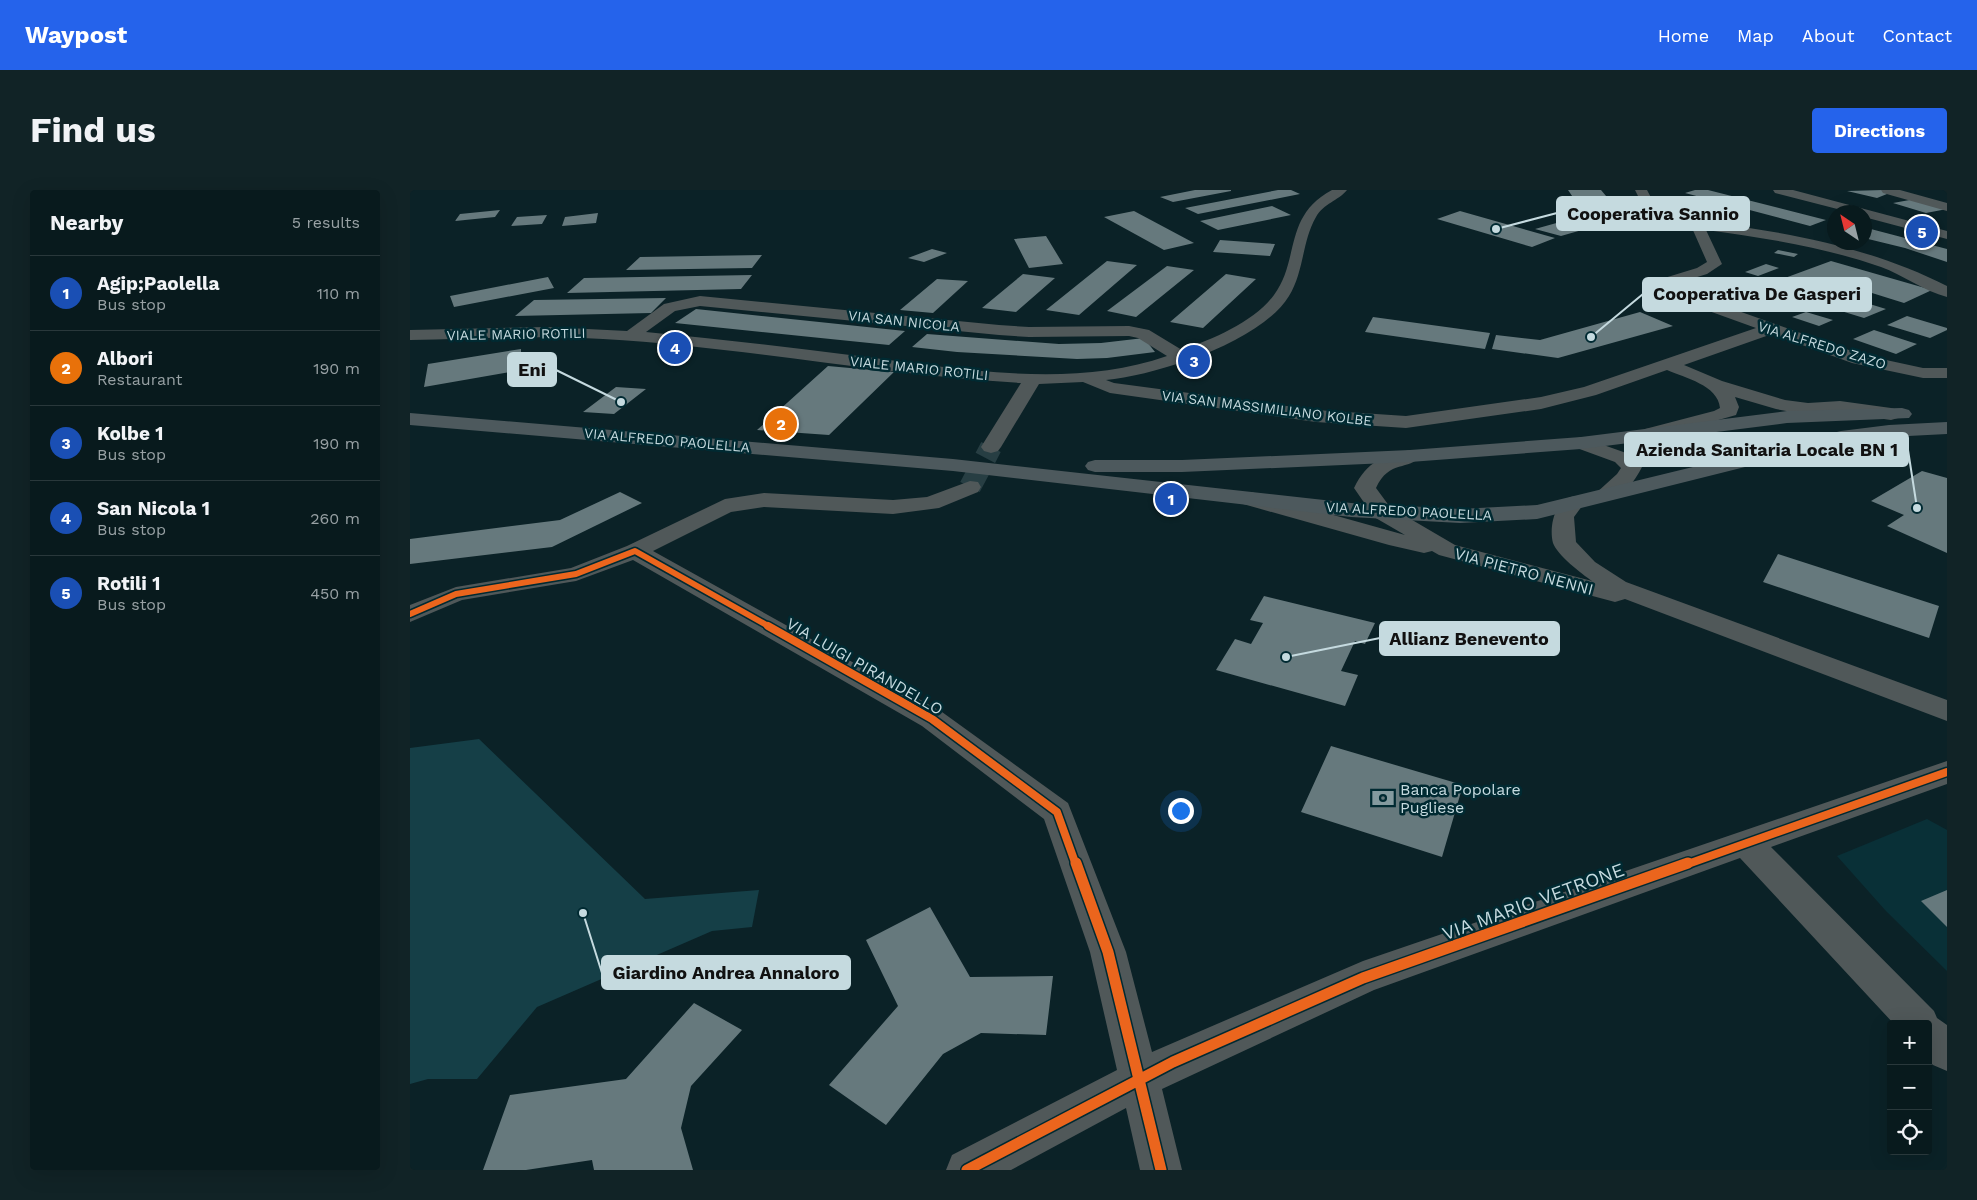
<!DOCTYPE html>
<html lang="en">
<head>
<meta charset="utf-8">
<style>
  :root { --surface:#081a1d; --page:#112326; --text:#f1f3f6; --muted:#98a1a4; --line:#29383b; --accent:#2563eb }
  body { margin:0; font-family:"Work Sans",sans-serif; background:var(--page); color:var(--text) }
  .controls { position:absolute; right:15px; bottom:15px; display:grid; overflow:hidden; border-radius:5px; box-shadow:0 5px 20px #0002 }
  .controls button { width:45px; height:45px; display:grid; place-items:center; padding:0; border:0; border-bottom:1px solid var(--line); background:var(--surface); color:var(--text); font:25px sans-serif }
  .compass { position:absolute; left:1417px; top:15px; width:45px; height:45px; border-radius:50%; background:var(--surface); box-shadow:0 5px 20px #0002; rotate:325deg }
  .you { position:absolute; left:770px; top:620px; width:18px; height:18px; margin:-12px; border:4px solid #fff; border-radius:50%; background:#1a73e8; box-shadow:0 0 0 8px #1a73e833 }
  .badge { display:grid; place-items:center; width:32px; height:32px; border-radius:50%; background:var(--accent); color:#fff; font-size:16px; font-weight:700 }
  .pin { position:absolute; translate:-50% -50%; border:2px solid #fff; box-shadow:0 1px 5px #0006 }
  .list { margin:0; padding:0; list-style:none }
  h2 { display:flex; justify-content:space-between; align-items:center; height:65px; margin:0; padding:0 20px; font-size:21px }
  h2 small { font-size:16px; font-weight:400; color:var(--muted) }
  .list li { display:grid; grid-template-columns:32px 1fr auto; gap:15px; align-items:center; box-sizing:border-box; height:75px; padding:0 20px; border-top:1px solid var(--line) }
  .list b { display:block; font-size:19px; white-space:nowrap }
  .list p { margin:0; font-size:16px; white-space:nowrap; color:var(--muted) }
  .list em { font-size:16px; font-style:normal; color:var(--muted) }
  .icon { flex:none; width:28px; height:28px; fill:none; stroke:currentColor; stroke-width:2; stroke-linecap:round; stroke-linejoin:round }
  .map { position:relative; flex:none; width:1537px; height:980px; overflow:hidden; border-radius:5px }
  header { display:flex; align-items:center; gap:30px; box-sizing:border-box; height:70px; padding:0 25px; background:var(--accent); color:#fff }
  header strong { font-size:24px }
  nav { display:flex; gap:28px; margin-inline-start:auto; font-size:18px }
  .intro { display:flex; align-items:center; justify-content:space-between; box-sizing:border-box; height:120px; padding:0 30px }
  h1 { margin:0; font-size:35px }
  .button { padding:12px 22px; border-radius:5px; background:var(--accent); color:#fff; font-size:18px; font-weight:700 }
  main { display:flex; gap:30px; padding:0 30px }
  aside { flex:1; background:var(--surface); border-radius:5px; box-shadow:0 5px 20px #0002 }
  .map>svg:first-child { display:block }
</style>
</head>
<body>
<header>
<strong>Waypost</strong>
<nav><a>Home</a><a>Map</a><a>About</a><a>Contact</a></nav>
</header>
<div class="intro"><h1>Find us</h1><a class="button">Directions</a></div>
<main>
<aside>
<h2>Nearby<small>5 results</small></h2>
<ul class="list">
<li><span class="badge" style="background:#1a4fb4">1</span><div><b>Agip;Paolella</b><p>Bus stop</p></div><em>110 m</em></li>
<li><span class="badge" style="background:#e8710a">2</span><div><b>Albori</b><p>Restaurant</p></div><em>190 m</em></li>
<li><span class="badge" style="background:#1a4fb4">3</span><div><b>Kolbe 1</b><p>Bus stop</p></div><em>190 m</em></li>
<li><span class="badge" style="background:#1a4fb4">4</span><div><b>San Nicola 1</b><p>Bus stop</p></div><em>260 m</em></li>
<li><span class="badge" style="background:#1a4fb4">5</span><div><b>Rotili 1</b><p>Bus stop</p></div><em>450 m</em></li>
</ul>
</aside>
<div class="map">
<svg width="1537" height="980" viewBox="0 0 1537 980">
  <rect width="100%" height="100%" fill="#0b2227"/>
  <path fill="#093037" d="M 1517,629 L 1537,640 L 1537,781 L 1476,721 L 1427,666 Z"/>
  <path fill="#153f47" d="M 69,549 L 235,709 L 349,700 L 342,737 L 302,741 L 127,817 L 67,889 L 18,889 L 0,894 L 0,558 Z"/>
  <path fill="#66797d" d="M 785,0 L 821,0 L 821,1 L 763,12 L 750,7 Z
    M 868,0 L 881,0 L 890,4 L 788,24 L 775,18 Z
    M 1158,0 L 1191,0 L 1212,25 L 1207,30 L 1151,46 L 1125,39 L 1175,25 Z
    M 1285,0 L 1298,0 L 1416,30 L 1400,36 L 1275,3 Z
    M 1473,0 L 1482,2 L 1467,8 L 1437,1 Z
    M 1505,9 L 1537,18 L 1537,19 L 1516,23 L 1483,13 Z
    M 862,16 L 881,25 L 808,40 L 790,31 Z
    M 90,20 L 85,27 L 45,31 L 50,24 Z
    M 724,21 L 784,53 L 754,60 L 694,27 Z
    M 1050,21 L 1145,48 L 1122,57 L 1027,29 Z
    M 188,23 L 186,33 L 152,36 L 155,27 Z
    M 137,25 L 132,34 L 101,36 L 107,27 Z
    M 1457,38 L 1537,59 L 1537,72 L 1495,58 L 1454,48 L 1454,39 Z
    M 636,46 L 653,74 L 619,78 L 604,49 Z
    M 810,50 L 865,54 L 860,66 L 803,62 Z
    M 522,59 L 537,63 L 514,72 L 498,68 Z
    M 1368,60 L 1388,64 L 1384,67 L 1364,63 Z
    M 352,65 L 342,78 L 216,80 L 230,67 Z
    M 697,71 L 727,75 L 669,125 L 636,120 Z
    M 1421,71 L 1522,100 L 1494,113 L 1446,98 L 1442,100 L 1417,90 L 1380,104 L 1353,96 Z
    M 1356,74 L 1369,78 L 1348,86 L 1335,82 Z
    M 757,76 L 784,80 L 726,127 L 697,121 Z
    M 613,84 L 645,88 L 606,122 L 572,118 Z
    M 816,84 L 846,89 L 793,138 L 760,132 Z
    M 342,85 L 331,99 L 157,103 L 174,88 Z
    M 138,87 L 144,98 L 44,117 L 40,106 Z
    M 527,89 L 558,91 L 523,123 L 490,120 Z
    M 256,108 L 241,123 L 105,126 L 124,110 Z
    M 1440,108 L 1476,119 L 1454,128 L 1418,117 Z
    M 286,119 L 495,141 L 479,155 L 265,133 Z
    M 1230,122 L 1263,136 L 1148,168 L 1082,159 L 1086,145 L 1130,150 Z
    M 1396,122 L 1423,130 L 1409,136 L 1382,127 Z
    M 1497,126 L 1537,138 L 1537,140 L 1520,148 L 1477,135 Z
    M 963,127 L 1080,143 L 1075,159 L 955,142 Z
    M 1464,140 L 1507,154 L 1486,164 L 1443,149 Z
    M 517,144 L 649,154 L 691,153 L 734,148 L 745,162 L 697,168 L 667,169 L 547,162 L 502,157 Z
    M 111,159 L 111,180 L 14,197 L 18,174 Z
    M 418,176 L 484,182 L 419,245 L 347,240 Z
    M 206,197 L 236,199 L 204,224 L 173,222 Z
    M 1512,281 L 1537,288 L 1537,363 L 1477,336 L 1494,325 L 1461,311 Z
    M 210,302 L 232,313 L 142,357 L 0,374 L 0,349 L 150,330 Z
    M 1368,364 L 1529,416 L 1519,448 L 1353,392 Z
    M 854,406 L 965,433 L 955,454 L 945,451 L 931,481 L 948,485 L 935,516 L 806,480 L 825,449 L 841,454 L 853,433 L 840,430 Z
    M 921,556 L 1053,595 L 1032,667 L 891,622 Z
    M 1537,700 L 1537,737 L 1511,711 Z
    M 520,717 L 560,787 L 643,786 L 636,845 L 571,843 L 533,864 L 476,935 L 419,895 L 488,816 L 456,750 Z
    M 284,813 L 332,840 L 281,896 L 271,938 L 283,980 L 184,980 L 182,970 L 116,980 L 73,980 L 100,905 L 216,889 Z"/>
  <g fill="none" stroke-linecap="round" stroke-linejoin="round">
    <path stroke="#273e43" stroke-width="22" stroke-dasharray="22 11" stroke-linecap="butt" d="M 560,297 L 581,257"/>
    <path fill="#505859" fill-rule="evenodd" d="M 922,0 L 937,0 C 928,11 914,13 906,27 C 892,51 894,82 879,106 C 851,152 747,185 696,190 L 704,193 L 906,220 L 996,226 L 1131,207 L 1174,197 L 1346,138 L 1238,99 L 1235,96 L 1238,93 L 1287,78 L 1297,72 L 1282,38 L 1242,34 L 1225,0 L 1237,0 L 1252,28 C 1350,37 1448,51 1537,96 L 1537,107 C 1514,101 1493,85 1471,77 C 1414,57 1355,48 1296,40 L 1312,74 L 1297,84 L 1258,96 L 1453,165 L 1513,178 L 1537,178 L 1537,188 L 1513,188 L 1442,173 L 1362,144 L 1274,175 L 1312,191 L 1375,210 L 1398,213 L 1430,211 L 1481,218 L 1488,220 L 1491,224 L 1488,228 L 1481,230 L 1430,223 L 1398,225 L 1366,219 L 1325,207 L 1329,217 L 1326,225 L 1242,249 L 1235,247 L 1232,243 L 1235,239 L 1304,221 L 1310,218 C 1308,195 1275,188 1257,180 L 1186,205 L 1131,219 L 996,238 L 906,232 L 700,203 L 673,192 L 629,194 L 591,257 L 588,261 L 581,263 L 574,261 L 571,257 L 611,193 C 471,185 333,157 193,149 C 129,145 64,149 0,150 L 0,140 L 138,137 L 217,141 L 254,114 L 290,106 L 589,135 L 619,137 L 719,136 L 739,140 L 772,160 C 803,149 844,132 864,105 C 890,70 873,26 922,0 ZM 290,116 L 589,145 L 619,147 L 719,146 L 728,148 L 757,166 C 657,201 542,177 440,165 C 372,156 304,149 236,142 L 265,121 Z
      M 1363,0 L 1383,0 L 1537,41 L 1537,49 L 1454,27 L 1454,22 L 1439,22 L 1365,3 Z
      M 1471,0 L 1490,0 L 1537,13 L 1537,21 L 1473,3 Z
      M 1171,247 L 1219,264 L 1232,277 C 1224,293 1208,314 1188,309 L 1185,304 L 1207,284 L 1211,278 L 1205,272 L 1164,257 L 1161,253 L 1164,249 Z
      M 1000,260 L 1007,262 L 1010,266 C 1000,281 979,269 966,298 L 980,317 L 1045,355 L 1182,391 C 1172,384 1147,365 1143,353 C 1138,334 1147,301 1172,307 L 1175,312 L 1164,327 L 1166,352 L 1185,372 L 1216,392 L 1537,510 L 1537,531 L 1215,409 L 1205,412 L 1029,365 L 1022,361 L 1014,363 L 979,355 L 833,314 L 830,309 L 833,304 L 841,302 L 995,345 L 964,327 L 944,298 C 958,270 972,267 1000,260 Z
      M 560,291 L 568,292 L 571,297 L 568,302 L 529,318 L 483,324 L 354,317 L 321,322 L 243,361 L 532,522 L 658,613 L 716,762 L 742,862 L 953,771 L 1537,571 L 1537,594 L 1361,657 L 1524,821 L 1527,828 L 1537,835 L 1537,881 L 1523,875 L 1518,870 L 1518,834 L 1484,834 L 1330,668 L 964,800 L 752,899 L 772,980 L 730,980 L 716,918 L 601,980 L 536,980 L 542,965 L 707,880 L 680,762 L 634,629 L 512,536 L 223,370 L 166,391 L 52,410 L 0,432 L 0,415 L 46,397 L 161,378 L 217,356 L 315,309 L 354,303 L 483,310 L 517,307 Z"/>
    <path fill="#4d595d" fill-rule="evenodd" d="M 1492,218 L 1499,220 L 1502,224 L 1499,228 L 1377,233 L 1171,259 L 1000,272 L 772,282 L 685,282 L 678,280 L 675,276 L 678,272 L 685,270 L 772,270 L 1000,260 L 1171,247 L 1377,221 Z
      M 0,223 L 543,269 L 941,313 L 1050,319 L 1127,315 L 1431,241 L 1479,235 L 1537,232 L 1537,244 L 1479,247 L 1431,253 L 1127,329 L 1050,333 L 941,327 L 543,281 L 0,235 Z"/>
    <defs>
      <path id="cycleway-far2" d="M 0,424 L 46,404 L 166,384 L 225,361 L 360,437"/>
      <path id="cycleway-far1" d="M 358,436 L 522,529 L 647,622 L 666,675
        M 1275,675 L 1537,582"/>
      <path id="cycleway" d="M 666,673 L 698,762 L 751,980
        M 557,980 L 763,872 L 953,788 L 1278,673"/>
    </defs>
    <use href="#cycleway-far2" stroke="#002a32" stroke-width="9"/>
    <use href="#cycleway-far1" stroke="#002a32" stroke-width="11"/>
    <use href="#cycleway" stroke="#002a32" stroke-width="14"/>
    <use href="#cycleway-far2" stroke="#eb651d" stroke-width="6"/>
    <use href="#cycleway-far1" stroke="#eb651d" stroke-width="8"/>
    <use href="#cycleway" stroke="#eb651d" stroke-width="11"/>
  </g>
  <defs>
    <symbol id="bank-bare" viewBox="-9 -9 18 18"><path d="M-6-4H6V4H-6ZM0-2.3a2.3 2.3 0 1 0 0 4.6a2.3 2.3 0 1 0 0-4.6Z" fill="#849a9f" stroke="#002a32" stroke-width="2.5" paint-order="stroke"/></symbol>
  </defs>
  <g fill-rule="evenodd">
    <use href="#bank-bare" x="957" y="592" width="32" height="32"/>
  </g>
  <g text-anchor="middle" stroke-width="5" stroke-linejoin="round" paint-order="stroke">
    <g font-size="14" fill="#c5dadf" stroke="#002a32">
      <text transform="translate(494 131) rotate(6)" y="5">VIA SAN NICOLA</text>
      <text transform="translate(106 144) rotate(-1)" y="5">VIALE MARIO ROTILI</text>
      <text transform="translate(1412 155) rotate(17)" y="5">VIA ALFREDO ZAZO</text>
      <text transform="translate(509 178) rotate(6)" y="5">VIALE MARIO ROTILI</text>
      <text transform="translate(857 218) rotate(7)" y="5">VIA SAN MASSIMILIANO KOLBE</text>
      <text transform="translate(257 250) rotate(5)" y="5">VIA ALFREDO PAOLELLA</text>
      <text transform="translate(999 321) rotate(3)" y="5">VIA ALFREDO PAOLELLA</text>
    </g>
    <g font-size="16" fill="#c5dadf" stroke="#002a32">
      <text transform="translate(1114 381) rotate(15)" y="6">VIA PIETRO NENNI</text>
      <text transform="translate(455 476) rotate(30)" y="6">VIA LUIGI PIRANDELLO</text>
    </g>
    <g font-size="16" fill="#c5dadf" stroke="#002a32" text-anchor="start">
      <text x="990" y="605">Banca Popolare<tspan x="990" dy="18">Pugliese</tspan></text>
    </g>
    <g font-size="19" fill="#c5dadf" stroke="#002a32">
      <text transform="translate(1123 711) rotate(-20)" y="7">VIA MARIO VETRONE</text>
    </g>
  </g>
  <path fill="none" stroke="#c5dadf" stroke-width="2" d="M1086 39L1147 23M1181 147L1233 104M211 212L146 180M1507 318L1498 260M876 467L970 448M173 723L192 783"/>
  <g fill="#c5dadf" stroke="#002a32" stroke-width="2">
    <circle cx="1086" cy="39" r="5"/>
    <circle cx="1181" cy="147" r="5"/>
    <circle cx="211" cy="212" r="5"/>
    <circle cx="1507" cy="318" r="5"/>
    <circle cx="876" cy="467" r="5"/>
    <circle cx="173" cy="723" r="5"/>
  </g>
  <g fill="#c5dadf" stroke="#c5dadf" stroke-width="2">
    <rect x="1147" y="7" width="192" height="33" rx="5"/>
    <rect x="1233" y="88" width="228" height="33" rx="5"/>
    <rect x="98" y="163" width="48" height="33" rx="5"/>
    <rect x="1215" y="243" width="283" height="33" rx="5"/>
    <rect x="970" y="432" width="179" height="33" rx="5"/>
    <rect x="192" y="766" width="248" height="33" rx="5"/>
  </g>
  <g font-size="18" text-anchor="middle" font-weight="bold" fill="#111">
    <text x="1243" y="30">Cooperativa Sannio</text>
    <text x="1347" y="110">Cooperativa De Gasperi</text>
    <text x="122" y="186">Eni</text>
    <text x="1357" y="266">Azienda Sanitaria Locale BN 1</text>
    <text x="1059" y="455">Allianz Benevento</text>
    <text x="316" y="789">Giardino Andrea Annaloro</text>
  </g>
</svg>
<div class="controls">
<button>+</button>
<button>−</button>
<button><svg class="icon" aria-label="locate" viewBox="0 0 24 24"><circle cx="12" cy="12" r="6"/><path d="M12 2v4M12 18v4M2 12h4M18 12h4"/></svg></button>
</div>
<svg class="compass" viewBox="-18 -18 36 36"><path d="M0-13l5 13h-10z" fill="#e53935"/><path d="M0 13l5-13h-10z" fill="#98a1a4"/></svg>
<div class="you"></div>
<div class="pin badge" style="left:761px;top:309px;background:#1a4fb4">1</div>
<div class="pin badge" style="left:371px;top:234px;background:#e8710a">2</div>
<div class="pin badge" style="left:784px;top:171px;background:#1a4fb4">3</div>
<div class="pin badge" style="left:265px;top:158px;background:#1a4fb4">4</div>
<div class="pin badge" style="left:1512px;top:42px;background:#1a4fb4">5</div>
</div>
</main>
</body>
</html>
